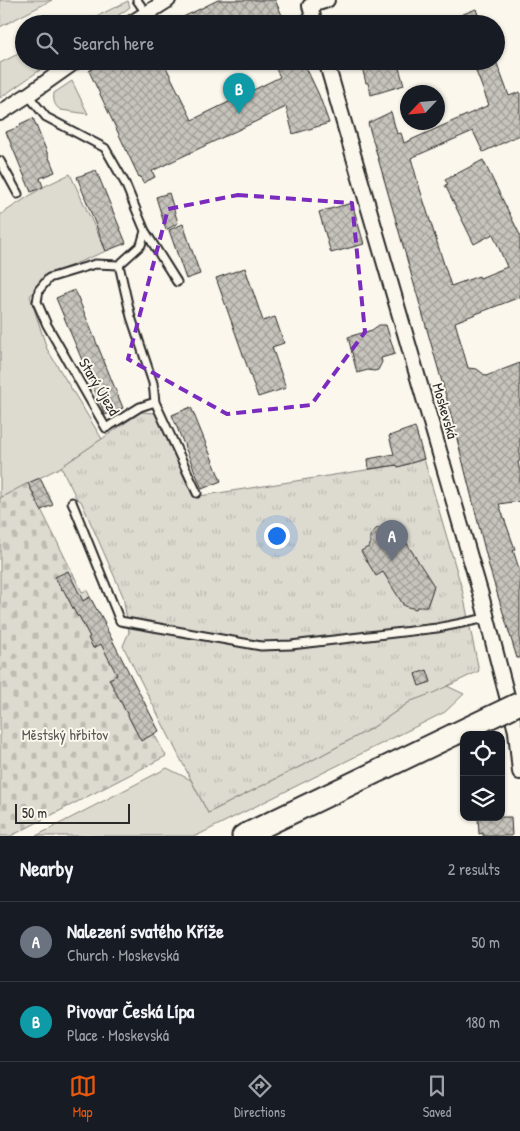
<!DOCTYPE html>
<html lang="en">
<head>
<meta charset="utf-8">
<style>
  :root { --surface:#171b24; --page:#20242c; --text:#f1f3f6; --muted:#9ea1a6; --line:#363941; --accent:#ea580c }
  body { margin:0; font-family:"Patrick Hand",sans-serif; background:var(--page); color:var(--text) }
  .controls { position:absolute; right:15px; bottom:15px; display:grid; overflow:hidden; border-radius:10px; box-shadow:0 1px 4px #0004 }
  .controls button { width:45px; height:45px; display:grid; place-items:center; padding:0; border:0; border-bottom:1px solid var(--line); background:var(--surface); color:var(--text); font:25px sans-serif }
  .compass { position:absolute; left:400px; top:85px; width:45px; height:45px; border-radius:50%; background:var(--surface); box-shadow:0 1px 4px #0004; rotate:244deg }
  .scale { position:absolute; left:15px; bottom:12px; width:115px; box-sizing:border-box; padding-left:5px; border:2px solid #2b2b2b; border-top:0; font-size:14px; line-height:18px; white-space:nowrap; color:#2b2b2b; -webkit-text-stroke:4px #fbf7ec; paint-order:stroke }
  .you { position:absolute; left:276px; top:535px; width:18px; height:18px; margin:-12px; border:4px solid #fff; border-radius:50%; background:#1a73e8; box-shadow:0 0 0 8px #1a73e833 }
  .badge { display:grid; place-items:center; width:32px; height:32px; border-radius:50%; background:var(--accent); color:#fff; font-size:16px; font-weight:700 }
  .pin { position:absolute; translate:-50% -41px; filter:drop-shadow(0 1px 2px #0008) }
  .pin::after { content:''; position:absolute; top:26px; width:18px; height:15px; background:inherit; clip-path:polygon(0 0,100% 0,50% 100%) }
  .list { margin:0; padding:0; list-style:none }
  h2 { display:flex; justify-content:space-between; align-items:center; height:65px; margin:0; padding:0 20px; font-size:21px }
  h2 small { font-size:16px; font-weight:400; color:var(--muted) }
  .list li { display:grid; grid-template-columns:32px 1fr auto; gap:15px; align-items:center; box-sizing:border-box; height:80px; padding:0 20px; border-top:1px solid var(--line) }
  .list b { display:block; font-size:19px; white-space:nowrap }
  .list p { margin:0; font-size:16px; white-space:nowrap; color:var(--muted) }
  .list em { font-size:16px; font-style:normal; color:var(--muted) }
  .icon { flex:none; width:28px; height:28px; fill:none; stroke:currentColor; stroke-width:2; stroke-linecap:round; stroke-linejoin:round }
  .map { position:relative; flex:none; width:520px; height:836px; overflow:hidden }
  .search { position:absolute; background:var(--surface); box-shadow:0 1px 4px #0004; left:15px; right:15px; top:15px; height:55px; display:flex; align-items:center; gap:12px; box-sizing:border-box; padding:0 18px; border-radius:28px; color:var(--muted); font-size:19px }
  .sheet { height:225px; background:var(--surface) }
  nav { display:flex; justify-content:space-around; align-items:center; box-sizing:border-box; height:70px; border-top:1px solid var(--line); background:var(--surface); font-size:14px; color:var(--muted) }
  nav a { display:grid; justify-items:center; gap:2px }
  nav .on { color:var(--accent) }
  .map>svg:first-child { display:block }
</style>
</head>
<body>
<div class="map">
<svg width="520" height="836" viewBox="0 0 520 836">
  <defs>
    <pattern id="cemetery-stones" width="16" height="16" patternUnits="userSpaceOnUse" patternTransform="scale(1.25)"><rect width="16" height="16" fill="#dddad0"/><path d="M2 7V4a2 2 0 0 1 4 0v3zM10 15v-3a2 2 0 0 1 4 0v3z" fill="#bebbb3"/></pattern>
    <pattern id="park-tufts" width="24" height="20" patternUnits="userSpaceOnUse" patternTransform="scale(1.25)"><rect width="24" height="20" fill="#dddad0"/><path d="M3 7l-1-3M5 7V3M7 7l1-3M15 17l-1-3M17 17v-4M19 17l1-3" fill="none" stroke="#bebbb3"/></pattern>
    <pattern id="building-cross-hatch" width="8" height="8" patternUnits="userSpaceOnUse" patternTransform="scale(1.25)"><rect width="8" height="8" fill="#c7c4bc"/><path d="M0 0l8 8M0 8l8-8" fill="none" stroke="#a29f99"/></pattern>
  </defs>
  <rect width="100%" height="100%" fill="#fbf7ec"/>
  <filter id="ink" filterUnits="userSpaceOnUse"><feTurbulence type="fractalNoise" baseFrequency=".02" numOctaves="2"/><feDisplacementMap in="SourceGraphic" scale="10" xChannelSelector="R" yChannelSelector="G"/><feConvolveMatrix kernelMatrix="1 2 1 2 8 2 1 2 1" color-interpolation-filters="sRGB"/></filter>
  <g filter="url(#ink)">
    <path fill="#dddad0" stroke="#84827e" d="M 0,0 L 52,0 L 0,27 Z
      M 128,1 L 130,7 L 106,24 L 81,24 Z
      M 24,51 L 24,61 L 53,61 L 0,98 L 0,63 Z
      M 72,81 L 88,114 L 61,110 C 54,106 53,100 54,93 Z
      M 70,174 L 106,251 L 48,275 L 30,296 L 47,349 L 102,439 L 61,467 L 0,498 L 0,215 L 43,187 Z
      M 447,686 L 464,694 L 445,712 L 196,836 L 36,836 L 167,768 L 191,780 L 208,813 L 307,763 L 372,728 L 411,701 Z"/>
    <path fill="url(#cemetery-stones)" stroke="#84827e" d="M 28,483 L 82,592 L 87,590 L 90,597 L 72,606 L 77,616 L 79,616 L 90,637 L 93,648 L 112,639 L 123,672 L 109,679 L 141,740 L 154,734 L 166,756 L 11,836 L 0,836 L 0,498 Z"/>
    <path fill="url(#park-tufts)" stroke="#84827e" d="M 141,412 L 155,413 L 193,497 L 398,465 L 398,467 L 424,459 L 462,589 L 479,671 L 433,693 L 411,701 L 372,728 L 307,763 L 208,813 L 123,646 L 129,632 L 123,596 L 81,501 L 77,499 L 61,467 Z"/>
    <path fill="url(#building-cross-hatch)" stroke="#2b2b2b" d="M 218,0 L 275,0 L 286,24 L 253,24 L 251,18 L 238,24 L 169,24 Z
      M 476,9 L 481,24 L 442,24 L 441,23 Z
      M 103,61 L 163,61 L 192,120 L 280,77 L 272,61 L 303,61 L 319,95 L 329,123 L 293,134 L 286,107 L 152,171 L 155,177 L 143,183 L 140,176 L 139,177 L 89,71 Z
      M 362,61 L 397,61 L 404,85 L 371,95 L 368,83 L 366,83 L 362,67 L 363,67 Z
      M 472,61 L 496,61 L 509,96 L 520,92 L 520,135 L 483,152 L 473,131 L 411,158 L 418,183 L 451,286 L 479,276 L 480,278 L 507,267 L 493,234 L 474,244 L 445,185 L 448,184 L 445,180 L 483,160 L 520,235 L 520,297 L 455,322 L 468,368 L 477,369 L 486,376 L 520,363 L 520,461 L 518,462 L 520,471 L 520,501 L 499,504 L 515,549 L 513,550 L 520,572 L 520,658 L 517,658 L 490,570 L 448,403 L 368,123 L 391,112 L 397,134 L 401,133 L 404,143 L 489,105 Z
      M 33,118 L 55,172 L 40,178 L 43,187 L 31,192 L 6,132 L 21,126 L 20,124 Z
      M 96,170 L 126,243 L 106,251 L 77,177 Z
      M 169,193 L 178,223 L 166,230 L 156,197 Z
      M 352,203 L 364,244 L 331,253 L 319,212 Z
      M 183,224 L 200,274 L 186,279 L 169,230 Z
      M 245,268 L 263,321 L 275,317 L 284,343 L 272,347 L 286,388 L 258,397 L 216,278 Z
      M 75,290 L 123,408 L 105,415 L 56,298 Z
      M 379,325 L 386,325 L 395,354 L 381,358 L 382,362 L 378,370 L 374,371 L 368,370 L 357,373 L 348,337 L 372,330 Z
      M 191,407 L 221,481 L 202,489 L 172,415 Z
      M 415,427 L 424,459 L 398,467 L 397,465 L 369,469 L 368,459 L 394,454 L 389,436 Z
      M 40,478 L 53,505 L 41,510 L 28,483 Z
      M 389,527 L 404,539 L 434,586 L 427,607 L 417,607 L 416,609 L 404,606 L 383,572 L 376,576 L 361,551 L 370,546 L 370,536 L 377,528 Z
      M 68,571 L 83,601 L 90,597 L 98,612 L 99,612 L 105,623 L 104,624 L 159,731 L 141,741 L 109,679 L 117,675 L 101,644 L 93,648 L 88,638 L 90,637 L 79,616 L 77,616 L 63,589 L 62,590 L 55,577 Z
      M 427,670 L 431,682 L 419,686 L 415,674 Z
      M 478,817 L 511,817 L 512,836 L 483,836 L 483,833 L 479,834 Z"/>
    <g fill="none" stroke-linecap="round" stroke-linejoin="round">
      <defs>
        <path id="lane" d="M 137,0 L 146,13
          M 28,95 L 46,117 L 105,148 L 125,183 L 145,231 L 141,245 L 119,265 L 95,264 L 49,278 L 39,290 L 37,302 L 47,325 L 106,428 L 140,407 L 155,402 L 153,383 L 131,317 L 119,265
          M 0,161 L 18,194
          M 145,231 L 177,282
          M 155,402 L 197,493
          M 72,502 L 120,621 L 261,646 L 291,645 L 437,628 L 487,618"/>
        <path id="street" d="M 310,6 L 327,0
          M 310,6 L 315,24
          M 130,24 L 168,0
          M 326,61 L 481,595 L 516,731 L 520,772
          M 0,113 L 28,95 L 76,61"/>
        <path id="primary" d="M 243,836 L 453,735"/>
      </defs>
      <use href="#lane" stroke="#2b2b2b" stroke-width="11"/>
      <use href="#street" stroke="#2b2b2b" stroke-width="18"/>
      <use href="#primary" stroke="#2b2b2b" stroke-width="25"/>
      <use href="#lane" stroke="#fbf7ec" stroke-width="7"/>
      <use href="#street" stroke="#fbf7ec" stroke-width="14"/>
      <use href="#primary" stroke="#fbf7ec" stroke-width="21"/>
      <defs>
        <path id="primary-bridge" d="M 453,735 L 520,703"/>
      </defs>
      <use href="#primary-bridge" stroke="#2b2b2b" stroke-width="25" stroke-linecap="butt"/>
      <use href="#primary-bridge" stroke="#fbf7ec" stroke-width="21"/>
    </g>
  </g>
  <path fill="none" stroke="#7b2cbf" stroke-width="4" stroke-dasharray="10 6" stroke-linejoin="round" d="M 238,195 L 352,203 L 365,332 L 311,405 L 227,414 L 128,359 L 168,209 Z"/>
  <g text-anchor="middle" stroke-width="4" stroke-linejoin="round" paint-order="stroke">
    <g font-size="15" fill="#2b2b2b" stroke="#fbf7ec">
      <text transform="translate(99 387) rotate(59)" y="5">Starý Újezd</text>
      <text transform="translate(445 411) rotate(74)" y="5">Moskevská</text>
    </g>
    <g font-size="15" fill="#585754" stroke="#fbf7ec">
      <text x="65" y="740">Městský hřbitov</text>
    </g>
  </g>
</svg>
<div class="controls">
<button><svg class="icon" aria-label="locate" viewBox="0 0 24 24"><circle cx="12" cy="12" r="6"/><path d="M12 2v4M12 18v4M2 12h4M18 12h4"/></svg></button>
<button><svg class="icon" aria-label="layers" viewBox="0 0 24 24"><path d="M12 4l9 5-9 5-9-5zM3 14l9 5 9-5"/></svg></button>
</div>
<svg class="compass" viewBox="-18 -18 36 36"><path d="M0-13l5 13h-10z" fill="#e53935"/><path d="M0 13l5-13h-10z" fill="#9ea1a6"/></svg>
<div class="scale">50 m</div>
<div class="you"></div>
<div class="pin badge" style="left:392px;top:561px;background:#6b7280">A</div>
<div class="pin badge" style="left:239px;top:114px;background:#0f9aa8">B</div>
<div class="search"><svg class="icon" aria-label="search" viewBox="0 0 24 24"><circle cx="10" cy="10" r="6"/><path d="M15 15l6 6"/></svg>Search here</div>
</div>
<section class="sheet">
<h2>Nearby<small>2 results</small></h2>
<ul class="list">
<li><span class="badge" style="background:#6b7280">A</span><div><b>Nalezení svatého Kříže</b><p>Church · Moskevská</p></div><em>50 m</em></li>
<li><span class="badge" style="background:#0f9aa8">B</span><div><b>Pivovar Česká Lípa</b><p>Place · Moskevská</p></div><em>180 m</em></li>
</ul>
</section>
<nav>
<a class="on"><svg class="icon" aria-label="map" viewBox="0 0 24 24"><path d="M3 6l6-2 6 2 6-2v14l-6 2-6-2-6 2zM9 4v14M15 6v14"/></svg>Map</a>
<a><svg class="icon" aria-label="directions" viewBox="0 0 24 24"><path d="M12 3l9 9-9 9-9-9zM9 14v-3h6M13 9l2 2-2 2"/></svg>Directions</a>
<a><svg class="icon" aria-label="saved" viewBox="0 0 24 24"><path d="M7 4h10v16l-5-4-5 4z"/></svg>Saved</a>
</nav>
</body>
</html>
